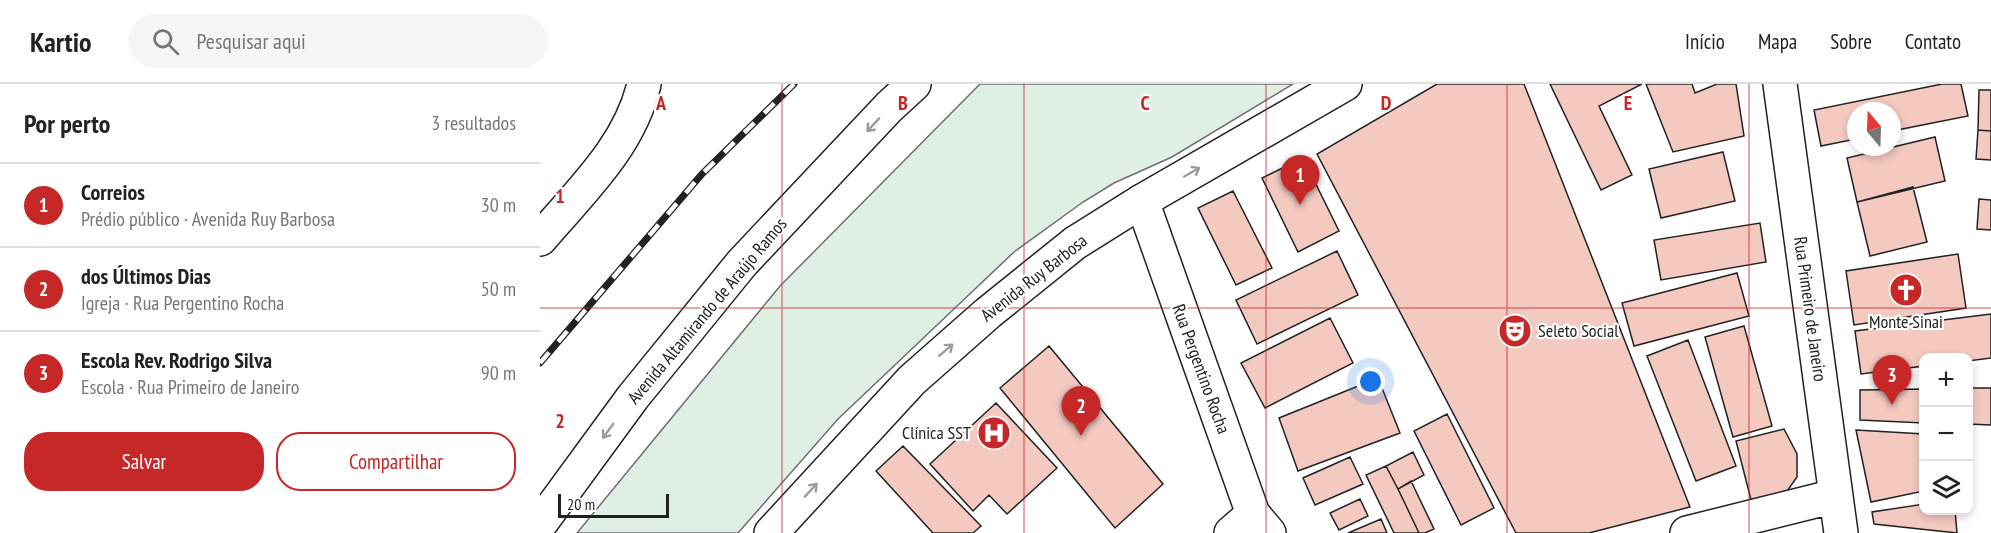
<!DOCTYPE html>
<html lang="pt">
<head>
<meta charset="utf-8">
<style>
  :root { --surface:#fff; --page:#f6f6f6; --text:#222; --muted:#767676; --line:#e0e0e0; --accent:#c62828 }
  body { margin:0; font-family:"PT Sans Narrow",sans-serif; background:var(--page); color:var(--text) }
  .controls { position:absolute; right:18px; bottom:18px; display:grid; overflow:hidden; border-radius:12px; box-shadow:0 3px 9px #0003 }
  .controls button { width:54px; height:54px; display:grid; place-items:center; padding:0; border:0; border-bottom:2px solid var(--line); background:var(--surface); color:var(--text); font:30px sans-serif }
  .compass { position:absolute; left:1307px; top:18px; width:54px; height:54px; border-radius:50%; background:var(--surface); box-shadow:0 3px 9px #0003; rotate:341deg }
  .scale { position:absolute; left:18px; bottom:15px; width:111px; box-sizing:border-box; padding-left:6px; border:3px solid #222; border-top:0; font-size:16px; line-height:21px; white-space:nowrap; color:#222; -webkit-text-stroke:4px #fff; paint-order:stroke }
  .you { position:absolute; left:831px; top:298px; width:21px; height:21px; margin:-15px; border:4px solid #fff; border-radius:50%; background:#1a73e8; box-shadow:0 0 0 9px #1a73e833 }
  .badge { display:grid; place-items:center; width:39px; height:39px; border-radius:50%; background:var(--accent); color:#fff; font-size:20px; font-weight:700 }
  .pin { position:absolute; translate:-50% -50px; filter:drop-shadow(0 2px 3px #0008) }
  .pin::after { content:''; position:absolute; top:32px; width:21px; height:18px; background:inherit; clip-path:polygon(0 0,100% 0,50% 100%) }
  .list { margin:0; padding:0; list-style:none }
  h2 { display:flex; justify-content:space-between; align-items:center; height:78px; margin:0; padding:0 24px; font-size:26px }
  h2 small { font-size:20px; font-weight:400; color:var(--muted) }
  .list li { display:grid; grid-template-columns:39px 1fr auto; gap:18px; align-items:center; box-sizing:border-box; height:84px; padding:0 24px; border-top:2px solid var(--line) }
  .list b { display:block; font-size:22px; white-space:nowrap }
  .list p { margin:0; font-size:20px; white-space:nowrap; color:var(--muted) }
  .list em { font-size:20px; font-style:normal; color:var(--muted) }
  .actions { display:flex; gap:12px; padding:18px 24px }
  .actions a { flex:1; padding:14px 0; border:2px solid var(--accent); border-radius:24px; text-align:center; font-size:21px; color:var(--accent) }
  .actions .main { background:var(--accent); color:#fff }
  .icon { flex:none; width:33px; height:33px; fill:none; stroke:currentColor; stroke-width:2; stroke-linecap:round; stroke-linejoin:round }
  .map { position:relative; flex:none; width:1451px; height:449px; overflow:hidden }
  header { display:flex; align-items:center; gap:36px; box-sizing:border-box; height:84px; padding:0 30px; background:var(--surface); border-bottom:2px solid var(--line) }
  header strong { font-size:28px }
  nav { display:flex; gap:33px; margin-inline-start:auto; font-size:21px }
  .search { width:420px; height:54px; background:var(--page); display:flex; align-items:center; gap:15px; box-sizing:border-box; padding:0 21px; border-radius:33px; color:var(--muted); font-size:22px }
  main { display:flex }
  aside { flex:1; background:var(--surface) }
  .map>svg:first-child { display:block }
</style>
</head>
<body>
<header>
<strong>Kartio</strong>
<div class="search"><svg class="icon" aria-label="search" viewBox="0 0 24 24"><circle cx="10" cy="10" r="6"/><path d="M15 15l6 6"/></svg>Pesquisar aqui</div>
<nav><a>Início</a><a>Mapa</a><a>Sobre</a><a>Contato</a></nav>
</header>
<main>
<aside>
<h2>Por perto<small>3 resultados</small></h2>
<ul class="list">
<li><span class="badge">1</span><div><b>Correios</b><p>Prédio público · Avenida Ruy Barbosa</p></div><em>30 m</em></li>
<li><span class="badge">2</span><div><b>dos Últimos Dias</b><p>Igreja · Rua Pergentino Rocha</p></div><em>50 m</em></li>
<li><span class="badge">3</span><div><b>Escola Rev. Rodrigo Silva</b><p>Escola · Rua Primeiro de Janeiro</p></div><em>90 m</em></li>
</ul>
<div class="actions"><a class="main">Salvar</a><a>Compartilhar</a></div>
</aside>
<div class="map">
<svg width="1451" height="449" viewBox="0 0 1451 449">
  <rect width="100%" height="100%" fill="#fff"/>
  <path fill="#e0efe3" stroke="#6f6f6f" stroke-width="1.5" d="M 440,0 L 753,0 L 632,73 L 574,99 L 543,118 L 474,168 L 298,335 L 198,449 L 37,449 L 240,202 Z"/>
  <path fill="#f3c9c0" stroke="#222" stroke-width="1.5" d="M 897,0 L 984,0 L 1150,423 L 1049,449 L 976,449 L 777,70 Z
    M 1010,0 L 1102,0 L 1059,22 L 1092,91 L 1061,106 Z
    M 1106,0 L 1152,0 L 1155,9 L 1177,0 L 1196,0 L 1204,52 L 1133,68 Z
    M 1402,0 L 1421,0 L 1428,32 L 1352,47 L 1352,27 L 1316,27 L 1316,55 L 1281,62 L 1274,26 Z
    M 1439,6 L 1451,6 L 1451,47 L 1438,46 Z
    M 1438,46 L 1451,47 L 1451,76 L 1436,75 Z
    M 1395,53 L 1405,97 L 1317,118 L 1307,74 Z
    M 1183,68 L 1195,117 L 1121,134 L 1109,85 Z
    M 763,74 L 799,147 L 758,168 L 722,94 Z
    M 1373,103 L 1387,158 L 1330,172 L 1317,118 Z
    M 693,107 L 732,184 L 696,201 L 658,124 Z
    M 1439,115 L 1451,116 L 1451,146 L 1437,145 Z
    M 1220,139 L 1226,178 L 1121,196 L 1114,156 Z
    M 797,167 L 818,211 L 717,260 L 696,216 Z
    M 1418,170 L 1426,224 L 1314,241 L 1306,187 Z
    M 1197,189 L 1209,232 L 1094,262 L 1082,219 Z
    M 1451,230 L 1451,274 L 1428,277 L 1428,274 L 1384,274 L 1384,282 L 1321,290 L 1315,247 Z
    M 790,234 L 813,279 L 725,324 L 701,279 Z
    M 1204,242 L 1232,342 L 1193,353 L 1165,253 Z
    M 1148,256 L 1196,382 L 1156,397 L 1107,272 Z
    M 509,262 L 623,400 L 575,444 L 460,304 Z
    M 838,294 L 860,349 L 758,387 L 739,334 Z
    M 1428,304 L 1451,304 L 1451,341 L 1428,340 Z
    M 1384,305 L 1384,339 L 1320,336 L 1320,306 Z
    M 456,319 L 517,384 L 467,430 L 449,411 L 433,427 L 390,380 Z
    M 907,330 L 954,424 L 921,441 L 874,347 Z
    M 1244,345 L 1257,370 L 1257,393 L 1245,410 L 1211,416 L 1196,357 Z
    M 1316,346 L 1384,350 L 1384,407 L 1331,418 Z
    M 363,362 L 441,442 L 433,449 L 393,449 L 336,387 Z
    M 873,368 L 884,391 L 858,405 L 846,382 Z
    M 810,373 L 823,400 L 775,421 L 763,394 Z
    M 846,382 L 858,405 L 879,449 L 854,449 L 826,391 Z
    M 871,397 L 894,445 L 885,449 L 879,449 L 858,405 Z
    M 820,415 L 828,432 L 799,446 L 790,429 Z
    M 1384,420 L 1384,426 L 1415,426 L 1417,449 L 1334,440 L 1332,428 Z
    M 841,435 L 847,449 L 808,449 Z"/>
  <g fill="none" stroke-linecap="round" stroke-linejoin="round">
    <defs>
      <path id="street" d="M 1240,0 L 1301,449
        M 602,117 L 713,430 L 729,449
        M 0,155 C 40,108 90,62 104,0
        M 691,449 L 713,430
        M 1147,449 L 1295,412"/>
      <path id="secondary" d="M 0,440 L 93,313 L 202,179 L 349,23 L 374,0
        M 231,449 L 372,296 L 448,229 L 535,159 L 602,117 L 805,0"/>
    </defs>
    <use href="#street" stroke="#222" stroke-width="36"/>
    <use href="#secondary" stroke="#222" stroke-width="36"/>
    <use href="#street" stroke="#fff" stroke-width="33"/>
    <use href="#secondary" stroke="#fff" stroke-width="33"/>
    <defs>
      <path id="rail" d="M 0,279 L 162,90 L 254,0"/>
    </defs>
    <use href="#rail" stroke="#222" stroke-width="7"/>
    <use href="#rail" stroke="#fff" stroke-width="4.5" stroke-dasharray="14" stroke-linecap="butt"/>
  </g>
  <defs><path id="oneway-shaft" d="M-6 0H5M1.5-3L5.5 0L1.5 3" fill="none" stroke-width="1.6" stroke-linecap="round" stroke-linejoin="round" transform="scale(1.5)"/></defs>
  <g stroke="#9c9c9c">
    <use href="#oneway-shaft" transform="translate(333 41) rotate(133)"/>
    <use href="#oneway-shaft" transform="translate(652 88) rotate(-30)"/>
    <use href="#oneway-shaft" transform="translate(406 266) rotate(-41)"/>
    <use href="#oneway-shaft" transform="translate(68 347) rotate(126)"/>
    <use href="#oneway-shaft" transform="translate(271 406) rotate(-47)"/>
  </g>
  <path fill="none" stroke="#c62828" stroke-width="1.5" stroke-opacity="0.55" d="M 242,0 L 242,449M 484,0 L 484,449M 726,0 L 726,449M 967,0 L 967,449M 1209,0 L 1209,449M 0,224 L 1451,224"/>
  <defs>
    <symbol id="church-disc" viewBox="-11 -11 22 22"><circle r="9.5" fill="#c62828" stroke="#fff"/><path d="M-1.2-6h2.4v3.5h3.3v2.4h-3.3V6h-2.4V-.1h-3.3v-2.4h3.3Z" fill="#fff"/></symbol>
    <symbol id="theatre-disc" viewBox="-11 -11 22 22"><circle r="9.5" fill="#c62828" stroke="#fff"/><path d="M-5-5.5Q0-4 5-5.5V0Q5 5 0 6Q-5 5-5 0ZM-3.3-2.5H-1v1.5H-3.3ZM1-2.5H3.3v1.5H1ZM-2.8 1Q0 5.5 2.8 1Z" fill="#fff"/></symbol>
    <symbol id="hospital-disc" viewBox="-11 -11 22 22"><circle r="9.5" fill="#c62828" stroke="#fff"/><path d="M-5-5h3v3.5h4V-5h3V5h-3V1.5h-4V5h-3Z" fill="#fff"/></symbol>
  </defs>
  <g fill-rule="evenodd">
    <use href="#church-disc" x="1347" y="187" width="38" height="38"/>
    <use href="#theatre-disc" x="956" y="228" width="38" height="38"/>
    <use href="#hospital-disc" x="435" y="330" width="38" height="38"/>
  </g>
  <g text-anchor="middle" stroke-width="4.5" stroke-linejoin="round" paint-order="stroke">
    <g font-size="18" fill="#222" stroke="#fff">
      <text transform="translate(494 194) rotate(-38)" y="6">Avenida Ruy Barbosa</text>
      <text transform="translate(1270 225) rotate(82)" y="6">Rua Primeiro de Janeiro</text>
      <text transform="translate(167 227) rotate(-50)" y="6">Avenida Altamirando de Araújo Ramos</text>
      <text transform="translate(661 285) rotate(70)" y="6">Rua Pergentino Rocha</text>
    </g>
    <g font-size="18" fill="#222" stroke="#fff">
      <text x="1366" y="244">Monte Sinai</text>
      <text x="998" y="253" text-anchor="start">Seleto Social</text>
      <text x="431" y="355" text-anchor="end">Clínica SST</text>
    </g>
  </g>
  <g font-size="20" text-anchor="middle" font-weight="bold" fill="#c62828" stroke="#fff" stroke-width="4.5" stroke-linejoin="round" paint-order="stroke">
    <text x="121" y="26">A</text>
    <text x="363" y="26">B</text>
    <text x="605" y="26">C</text>
    <text x="846" y="26">D</text>
    <text x="1088" y="26">E</text>
    <text x="20" y="119">1</text>
    <text x="20" y="344">2</text>
  </g>
</svg>
<div class="controls">
<button>+</button>
<button>−</button>
<button><svg class="icon" aria-label="layers" viewBox="0 0 24 24"><path d="M12 4l9 5-9 5-9-5zM3 14l9 5 9-5"/></svg></button>
</div>
<svg class="compass" viewBox="-18 -18 36 36"><path d="M0-13l5 13h-10z" fill="#e53935"/><path d="M0 13l5-13h-10z" fill="#767676"/></svg>
<div class="scale">20 m</div>
<div class="you"></div>
<div class="pin badge" style="left:760px;top:121px">1</div>
<div class="pin badge" style="left:541px;top:352px">2</div>
<div class="pin badge" style="left:1352px;top:321px">3</div>
</div>
</main>
</body>
</html>
